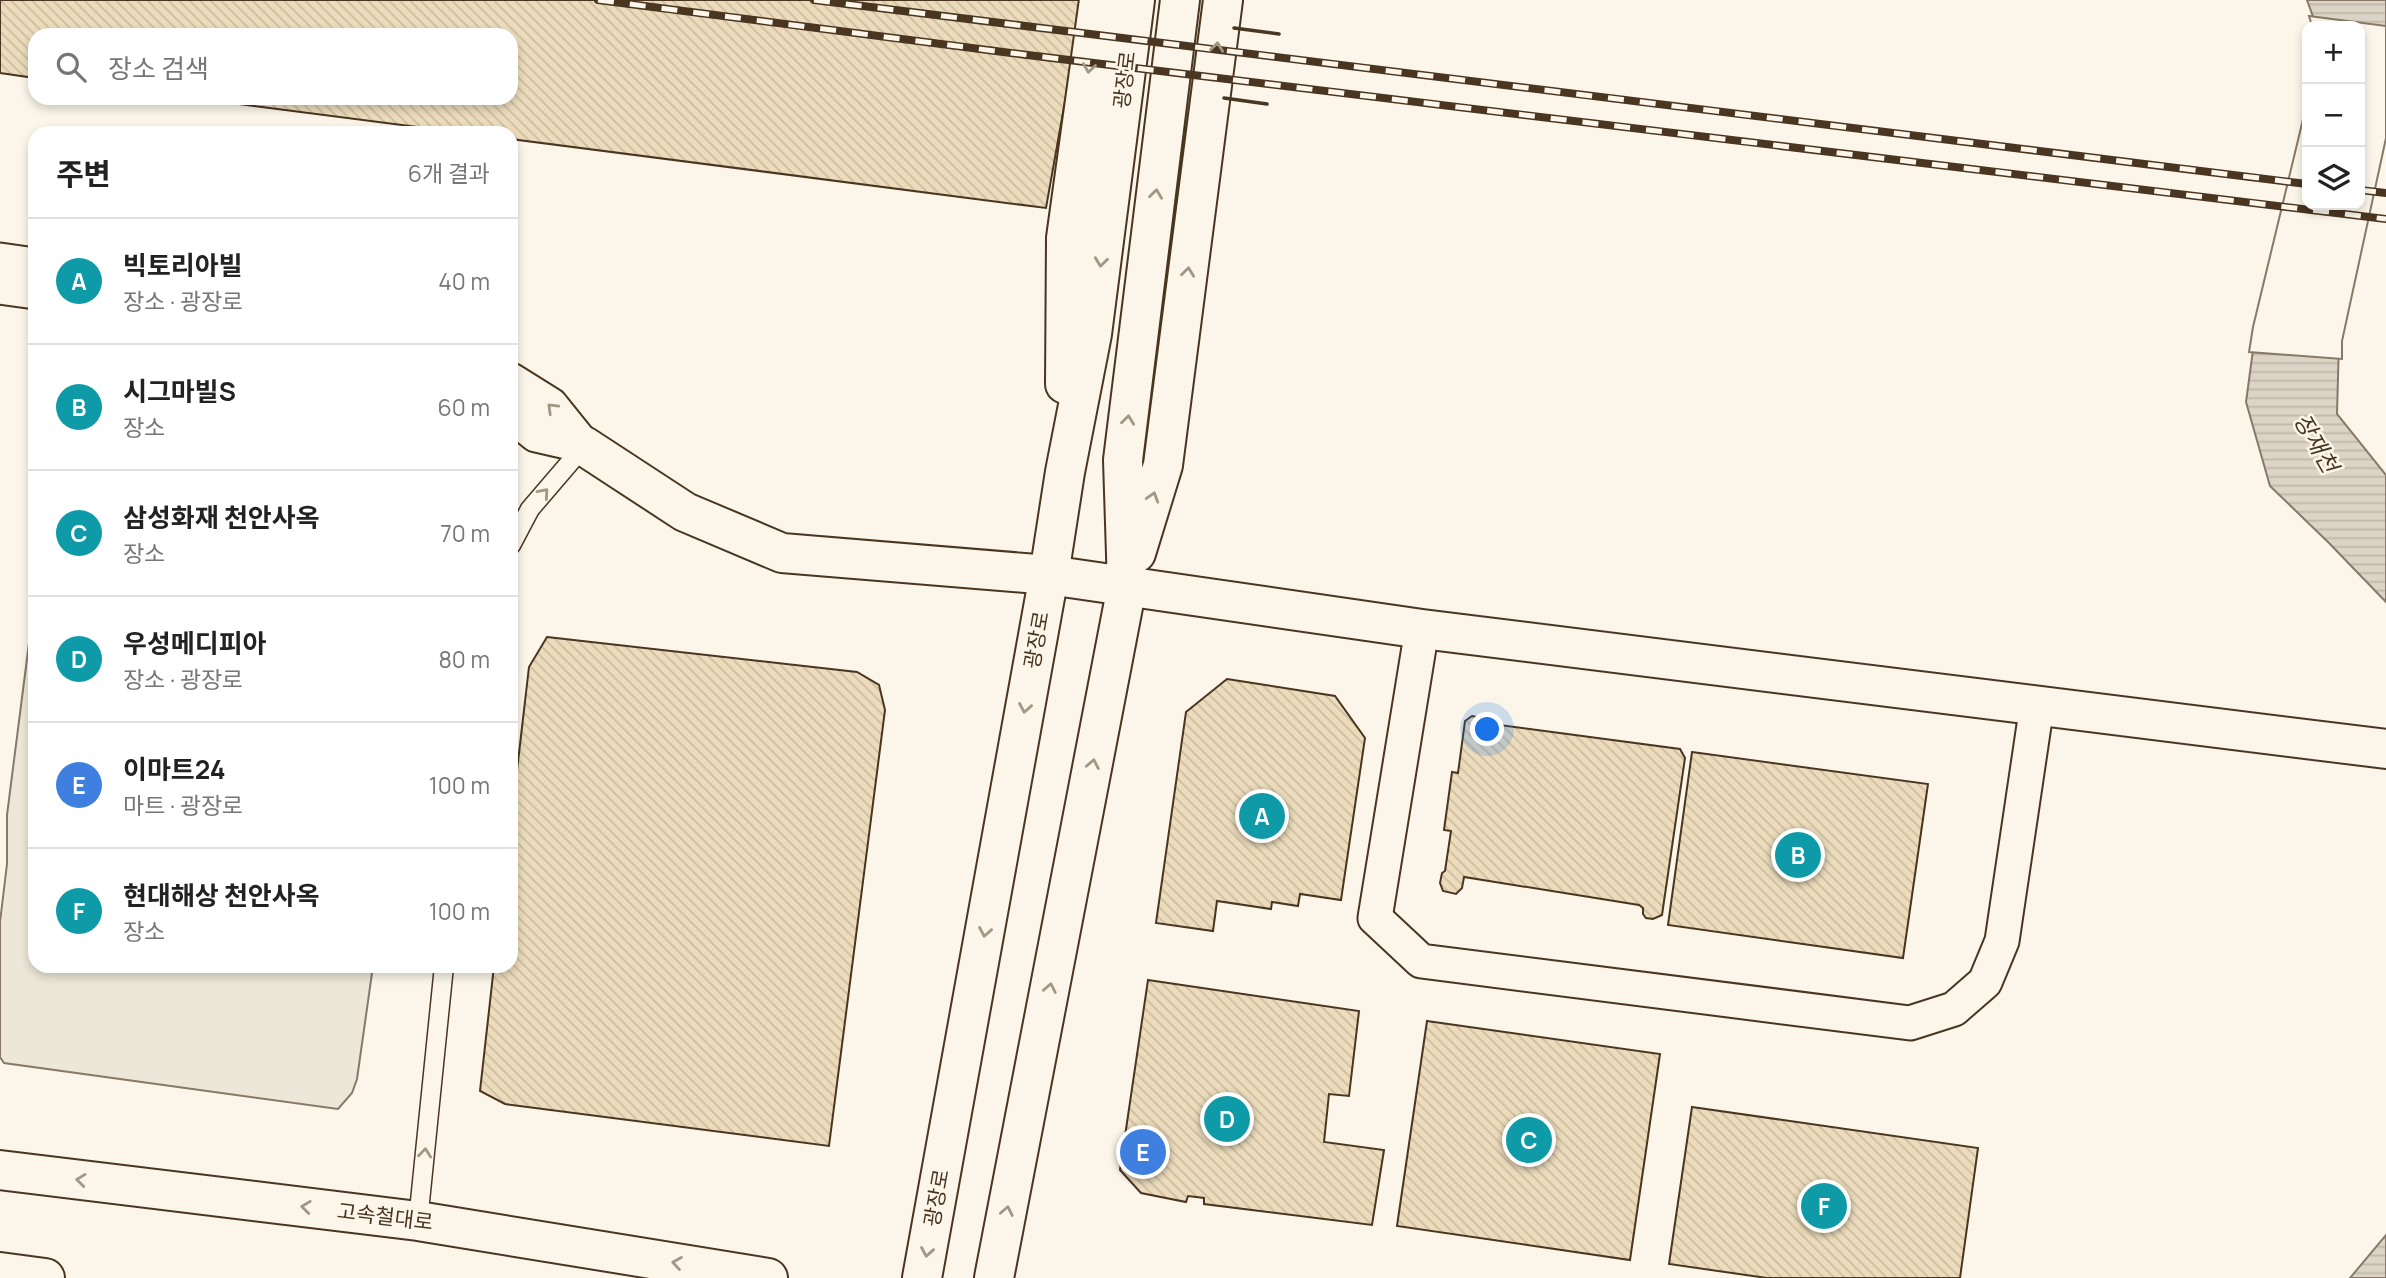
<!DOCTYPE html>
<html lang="ko">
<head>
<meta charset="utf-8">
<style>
  :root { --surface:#fff; --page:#f2f2f2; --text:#222; --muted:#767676; --line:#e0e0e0; --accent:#c62828 }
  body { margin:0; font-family:Manrope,"Noto Sans KR",sans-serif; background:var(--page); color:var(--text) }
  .controls { position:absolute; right:21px; top:21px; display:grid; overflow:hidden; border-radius:14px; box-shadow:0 4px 10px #0003 }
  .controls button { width:63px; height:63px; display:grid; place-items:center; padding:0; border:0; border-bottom:2px solid var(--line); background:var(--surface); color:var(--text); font:35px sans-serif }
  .you { position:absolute; left:1488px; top:730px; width:24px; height:24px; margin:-18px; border:5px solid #fff; border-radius:50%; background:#1a73e8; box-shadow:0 0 0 10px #1a73e833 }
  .badge { display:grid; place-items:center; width:46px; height:46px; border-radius:50%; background:var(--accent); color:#fff; font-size:23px; font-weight:700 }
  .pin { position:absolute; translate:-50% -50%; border:4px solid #fff; box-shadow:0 2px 7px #0006 }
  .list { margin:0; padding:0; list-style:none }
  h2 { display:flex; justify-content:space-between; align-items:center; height:91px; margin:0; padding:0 28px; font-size:30px }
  h2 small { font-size:23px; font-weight:400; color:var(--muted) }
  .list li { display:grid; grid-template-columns:46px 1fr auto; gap:21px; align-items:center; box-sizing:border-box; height:126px; padding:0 28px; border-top:2px solid var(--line) }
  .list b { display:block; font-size:26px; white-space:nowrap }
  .list p { margin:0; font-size:23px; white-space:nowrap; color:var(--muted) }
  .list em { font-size:23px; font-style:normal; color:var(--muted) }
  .icon { flex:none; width:38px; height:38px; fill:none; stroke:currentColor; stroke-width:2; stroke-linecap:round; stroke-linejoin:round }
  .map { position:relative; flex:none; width:2386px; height:1278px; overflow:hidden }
  .search { position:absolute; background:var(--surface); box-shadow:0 4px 10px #0003; left:28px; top:28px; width:490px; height:77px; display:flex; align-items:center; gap:18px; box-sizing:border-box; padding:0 24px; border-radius:21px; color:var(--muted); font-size:26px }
  .panel { position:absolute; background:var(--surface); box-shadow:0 4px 10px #0003; left:28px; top:126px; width:490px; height:847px; border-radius:21px }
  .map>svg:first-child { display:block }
</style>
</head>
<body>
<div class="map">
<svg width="2386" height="1278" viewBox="0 0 2386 1278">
  <defs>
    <pattern id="water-rules" width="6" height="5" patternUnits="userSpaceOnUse" patternTransform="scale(1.75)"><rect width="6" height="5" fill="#dcd4c6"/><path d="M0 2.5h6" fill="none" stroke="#beb7aa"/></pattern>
    <pattern id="building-back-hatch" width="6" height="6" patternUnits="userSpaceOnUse" patternTransform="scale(1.75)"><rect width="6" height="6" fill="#ecdcbc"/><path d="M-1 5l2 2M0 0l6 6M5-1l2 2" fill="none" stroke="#ccbda1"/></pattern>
  </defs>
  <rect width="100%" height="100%" fill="#fbf6e9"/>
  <path fill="#ede7d9" stroke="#887966" stroke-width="2" d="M 35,596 L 35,966 L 373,966 L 357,1079 L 352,1093 L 338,1109 L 4,1063 L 0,1057 L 0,922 L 7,864 L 7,815 Z"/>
  <path fill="url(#water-rules)" stroke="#887966" stroke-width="2" d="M 2307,0 L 2386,0 L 2386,122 L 2339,341 L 2337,414 L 2386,475 L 2386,602 L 2329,543 L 2270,486 L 2246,402 L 2256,328 L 2307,205 L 2360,205 L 2360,26 L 2316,25 Z
    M 2386,1235 L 2386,1278 L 2350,1278 Z"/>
  <path fill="#fbf6e9" stroke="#887966" stroke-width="2" d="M 2309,16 L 2386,26 L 2386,138 L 2342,341 L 2342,359 L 2249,352 L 2253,327 L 2305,111 L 2307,110 L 2307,205 L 2360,205 L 2360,26 L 2312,26 Z"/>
  <path fill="url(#building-back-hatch)" stroke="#4a3520" stroke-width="2" d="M 0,0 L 1083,0 L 1046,208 L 511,139 L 511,133 L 464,133 L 192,98 L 511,98 L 511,35 L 35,35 L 35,78 L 0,73 Z
    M 547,637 L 857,672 L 879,685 L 885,710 L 829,1146 L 505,1104 L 480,1091 L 494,966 L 511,966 L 511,822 L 529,667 Z
    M 1227,679 L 1335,696 L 1365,738 L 1341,900 L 1300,894 L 1298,906 L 1272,902 L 1271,909 L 1217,901 L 1213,931 L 1156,923 L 1186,712 Z
    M 1472,716 L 1486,719 L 1492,724 L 1680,749 L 1685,758 L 1662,915 L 1653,919 L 1646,918 L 1643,914 L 1643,908 L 1639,905 L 1464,877 L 1462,888 L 1456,894 L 1443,891 L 1440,883 L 1442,873 L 1445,871 L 1451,831 L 1444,830 L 1452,772 L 1458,773 L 1465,721 Z
    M 1692,752 L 1928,784 L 1903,958 L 1668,925 Z
    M 1148,980 L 1359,1011 L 1349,1096 L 1329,1094 L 1324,1142 L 1384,1150 L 1372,1225 L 1204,1204 L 1204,1198 L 1188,1196 L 1186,1202 L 1141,1193 L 1120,1170 Z
    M 1427,1021 L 1660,1054 L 1630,1260 L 1397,1226 Z
    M 1692,1107 L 1978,1148 L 1960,1278 L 1767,1278 L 1669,1264 Z"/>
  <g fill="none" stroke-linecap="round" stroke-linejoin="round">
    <defs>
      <path id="lane" d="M 511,545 L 530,509 L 584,446
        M 418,1221 L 444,966"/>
      <path id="street" d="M 0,260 L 35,265
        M 0,287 L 35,292
        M 511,380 L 551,405 L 584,446
        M 511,415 L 536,435 L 584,446
        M 1422,629 L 1375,918 L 1421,961 L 1910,1023 L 1954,1009 L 1985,982 L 2002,941 L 2037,705"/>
      <path id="secondary" d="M 1065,384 L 1066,238 L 1099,0
        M 584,446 L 685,512 L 782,553 L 1049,575 L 1422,629 L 2386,749
        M 1136,553 L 1163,465 L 1223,0
        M 0,1170 L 418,1221 L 768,1278
        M 0,1272 L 45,1278
        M 922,1278 L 1049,575 L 1065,472 L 1092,334 L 1135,0
        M 994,1278 L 1127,586 L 1123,460 L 1180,0"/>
    </defs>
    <use href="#lane" stroke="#4a3520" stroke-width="21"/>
    <use href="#street" stroke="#4a3520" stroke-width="37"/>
    <use href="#secondary" stroke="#4a3520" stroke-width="42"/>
    <use href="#lane" stroke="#fbf6e9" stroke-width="18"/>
    <use href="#street" stroke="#fbf6e9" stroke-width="33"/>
    <use href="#secondary" stroke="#fbf6e9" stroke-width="38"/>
    <defs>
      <path id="rail" d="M 598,0 L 1011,53 L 2386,219
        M 814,0 L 2307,184
        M 2360,190 L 2386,193"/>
    </defs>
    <use href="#rail" stroke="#4a3520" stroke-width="8"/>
    <use href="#rail" stroke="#fbf6e9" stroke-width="5" stroke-dasharray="16" stroke-linecap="butt"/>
    <path stroke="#4a3520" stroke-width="3.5" d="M 1234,28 L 1279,34
      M 1224,98 L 1267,104"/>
  </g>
  <defs><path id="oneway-chevron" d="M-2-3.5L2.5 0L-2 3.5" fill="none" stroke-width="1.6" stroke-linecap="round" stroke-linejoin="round" transform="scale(1.75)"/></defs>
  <g stroke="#a29684">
    <use href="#oneway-chevron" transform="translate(1217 47) rotate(-83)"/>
    <use href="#oneway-chevron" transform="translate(1089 68) rotate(98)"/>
    <use href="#oneway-chevron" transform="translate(1156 194) rotate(-83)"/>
    <use href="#oneway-chevron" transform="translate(1101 262) rotate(97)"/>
    <use href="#oneway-chevron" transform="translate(1188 272) rotate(-83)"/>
    <use href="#oneway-chevron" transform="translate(552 408) rotate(-136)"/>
    <use href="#oneway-chevron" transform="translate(1128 420) rotate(-83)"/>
    <use href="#oneway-chevron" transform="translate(544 493) rotate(-49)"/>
    <use href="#oneway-chevron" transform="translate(1153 497) rotate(-73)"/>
    <use href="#oneway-chevron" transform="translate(1025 708) rotate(100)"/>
    <use href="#oneway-chevron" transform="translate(1093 764) rotate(-79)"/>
    <use href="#oneway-chevron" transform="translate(985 932) rotate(100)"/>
    <use href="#oneway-chevron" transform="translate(1050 988) rotate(-79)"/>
    <use href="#oneway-chevron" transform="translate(425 1153) rotate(-84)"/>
    <use href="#oneway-chevron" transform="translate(81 1180) rotate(-173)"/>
    <use href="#oneway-chevron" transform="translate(306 1207) rotate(-173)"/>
    <use href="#oneway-chevron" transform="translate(1007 1211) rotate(-79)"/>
    <use href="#oneway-chevron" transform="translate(927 1252) rotate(100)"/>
    <use href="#oneway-chevron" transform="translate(677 1263) rotate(-171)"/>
  </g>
  <g text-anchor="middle" stroke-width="5" stroke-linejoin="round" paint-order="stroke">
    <g font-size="21" fill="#4a3520" stroke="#fbf6e9">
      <text transform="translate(1125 80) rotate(-83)" y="7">광장로</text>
      <text transform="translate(1037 640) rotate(-80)" y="7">광장로</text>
      <text transform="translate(937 1198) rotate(-80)" y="7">광장로</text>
      <text transform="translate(385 1217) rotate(7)" y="7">고속철대로</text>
    </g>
    <g font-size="23" font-style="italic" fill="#4a3520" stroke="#fbf6e9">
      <text transform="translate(2316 443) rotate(60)" y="8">장재천</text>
    </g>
  </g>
</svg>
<div class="controls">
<button>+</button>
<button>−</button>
<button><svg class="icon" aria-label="layers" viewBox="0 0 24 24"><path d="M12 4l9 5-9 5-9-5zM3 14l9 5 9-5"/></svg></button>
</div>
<div class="you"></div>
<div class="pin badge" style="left:1262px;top:816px;background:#0f9aa8">A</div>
<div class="pin badge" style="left:1798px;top:855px;background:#0f9aa8">B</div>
<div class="pin badge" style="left:1529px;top:1140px;background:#0f9aa8">C</div>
<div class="pin badge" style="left:1227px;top:1119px;background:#0f9aa8">D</div>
<div class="pin badge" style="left:1143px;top:1152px;background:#3f7fe0">E</div>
<div class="pin badge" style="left:1824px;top:1206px;background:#0f9aa8">F</div>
<div class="search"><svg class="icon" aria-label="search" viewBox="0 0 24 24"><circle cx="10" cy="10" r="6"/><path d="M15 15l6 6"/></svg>장소 검색</div>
<section class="panel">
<h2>주변<small>6개 결과</small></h2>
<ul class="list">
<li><span class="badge" style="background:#0f9aa8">A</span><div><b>빅토리아빌</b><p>장소 · 광장로</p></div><em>40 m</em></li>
<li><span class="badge" style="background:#0f9aa8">B</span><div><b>시그마빌S</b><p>장소</p></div><em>60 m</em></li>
<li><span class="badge" style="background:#0f9aa8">C</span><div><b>삼성화재 천안사옥</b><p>장소</p></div><em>70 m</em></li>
<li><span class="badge" style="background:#0f9aa8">D</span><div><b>우성메디피아</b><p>장소 · 광장로</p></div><em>80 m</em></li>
<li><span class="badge" style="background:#3f7fe0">E</span><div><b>이마트24</b><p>마트 · 광장로</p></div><em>100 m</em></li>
<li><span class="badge" style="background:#0f9aa8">F</span><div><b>현대해상 천안사옥</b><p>장소</p></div><em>100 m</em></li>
</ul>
</section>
</div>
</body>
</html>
